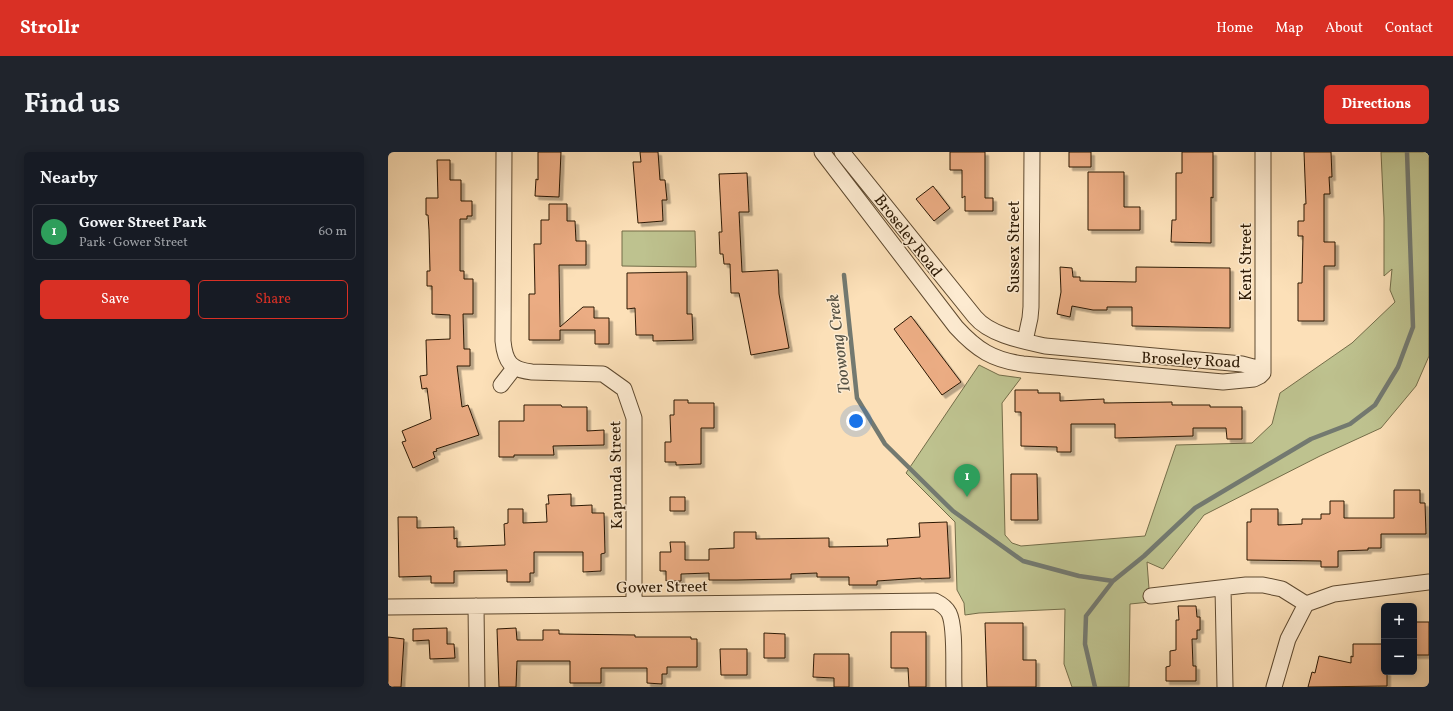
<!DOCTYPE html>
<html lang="en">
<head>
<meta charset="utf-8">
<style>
  :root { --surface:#171b24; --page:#20242c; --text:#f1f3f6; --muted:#9ea1a6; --line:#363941; --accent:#d93025 }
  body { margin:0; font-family:Vollkorn,serif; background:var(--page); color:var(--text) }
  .controls { position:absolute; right:12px; bottom:12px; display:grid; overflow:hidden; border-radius:6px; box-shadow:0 2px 10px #0003 }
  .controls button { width:36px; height:36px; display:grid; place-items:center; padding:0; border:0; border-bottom:1px solid var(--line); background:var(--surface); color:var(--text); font:20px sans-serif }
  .you { position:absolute; left:468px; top:269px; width:14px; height:14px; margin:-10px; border:3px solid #fff; border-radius:50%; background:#1a73e8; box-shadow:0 0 0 6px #1a73e833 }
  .badge { display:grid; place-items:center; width:26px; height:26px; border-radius:50%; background:var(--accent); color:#fff; font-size:13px; font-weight:700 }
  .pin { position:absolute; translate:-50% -33px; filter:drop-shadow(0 1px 2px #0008) }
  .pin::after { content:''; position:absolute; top:21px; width:14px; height:12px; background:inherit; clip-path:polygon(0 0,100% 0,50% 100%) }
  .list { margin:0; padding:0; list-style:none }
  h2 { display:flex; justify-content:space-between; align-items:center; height:52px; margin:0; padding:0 16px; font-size:17px }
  h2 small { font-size:13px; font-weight:400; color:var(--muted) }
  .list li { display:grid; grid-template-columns:26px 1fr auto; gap:12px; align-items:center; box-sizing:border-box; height:56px; margin:0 8px 8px; padding:0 8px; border:1px solid var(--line); border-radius:6px }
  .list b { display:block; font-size:15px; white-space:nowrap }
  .list p { margin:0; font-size:13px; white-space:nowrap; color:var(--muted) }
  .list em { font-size:13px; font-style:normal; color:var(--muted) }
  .actions { display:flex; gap:8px; padding:12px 16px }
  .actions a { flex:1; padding:9px 0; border:1px solid var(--accent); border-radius:6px; text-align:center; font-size:14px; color:var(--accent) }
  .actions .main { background:var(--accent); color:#fff }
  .map { position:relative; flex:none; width:1041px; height:535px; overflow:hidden; border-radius:6px }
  header { display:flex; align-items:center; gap:24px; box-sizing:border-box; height:56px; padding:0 20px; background:var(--accent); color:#fff }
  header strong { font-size:19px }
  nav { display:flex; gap:22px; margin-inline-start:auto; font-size:14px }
  .intro { display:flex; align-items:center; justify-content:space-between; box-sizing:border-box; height:96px; padding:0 24px }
  h1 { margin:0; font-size:28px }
  .button { padding:10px 18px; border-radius:6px; background:var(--accent); color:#fff; font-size:14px; font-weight:700 }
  main { display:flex; gap:24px; padding:0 24px }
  aside { flex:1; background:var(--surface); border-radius:6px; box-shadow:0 2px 10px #0003 }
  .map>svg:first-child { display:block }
</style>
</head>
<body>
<header>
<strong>Strollr</strong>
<nav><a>Home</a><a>Map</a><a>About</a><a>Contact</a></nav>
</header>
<div class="intro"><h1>Find us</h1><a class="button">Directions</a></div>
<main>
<aside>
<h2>Nearby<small></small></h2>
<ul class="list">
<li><span class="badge" style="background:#2e9e5b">1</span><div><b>Gower Street Park</b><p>Park · Gower Street</p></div><em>60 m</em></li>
</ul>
<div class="actions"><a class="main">Save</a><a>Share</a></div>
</aside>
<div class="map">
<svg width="1041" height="535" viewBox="0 0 1041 535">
  <defs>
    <filter id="shadow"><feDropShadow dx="3.5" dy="3.5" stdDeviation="0" flood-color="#0004"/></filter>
  </defs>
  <rect width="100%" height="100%" fill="#fce0b8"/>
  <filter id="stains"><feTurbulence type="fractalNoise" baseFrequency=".005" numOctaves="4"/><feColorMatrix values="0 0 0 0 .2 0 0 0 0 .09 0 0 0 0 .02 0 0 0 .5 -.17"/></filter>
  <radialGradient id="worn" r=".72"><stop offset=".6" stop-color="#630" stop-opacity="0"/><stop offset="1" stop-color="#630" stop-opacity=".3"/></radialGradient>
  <path fill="#bec28f" stroke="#746d49" d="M 993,0 L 1041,0 L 1041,204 L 1028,234 L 993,276 L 932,304 L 816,363 L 775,417 L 759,410 L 762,450 L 742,452 L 741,535 L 684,535 L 676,512 L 677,457 L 591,461 L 577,463 L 576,451 L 569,438 L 567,370 L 518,321 L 591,213 L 611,223 L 633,226 L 614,251 L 617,383 L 624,391 L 633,394 L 757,384 L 788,293 L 864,291 L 884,272 L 892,241 L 964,191 L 1007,150 L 1002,138 L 1004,117 L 996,124 L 996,66 Z
    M 234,79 L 307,79 L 308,115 L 234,114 Z"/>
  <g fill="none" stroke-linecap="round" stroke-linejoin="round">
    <path stroke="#737970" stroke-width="4.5" d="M 456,123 L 469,246 L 497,292 L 565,359 L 635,409 L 691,424 L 725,429
      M 707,535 L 697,492 L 698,464 L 725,429 L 756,404 L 807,356 L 923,287 L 962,272 L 987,253 L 1010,215 L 1025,175 L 1019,0"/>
  </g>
  <path fill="#ebac83" stroke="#2b1803" filter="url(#shadow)" d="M 150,0 L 173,0 L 171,45 L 147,44 L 148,27 L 150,28 Z
    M 252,0 L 270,0 L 272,28 L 277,28 L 279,48 L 274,48 L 275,69 L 250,71 L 245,10 L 253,10 Z
    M 562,0 L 597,0 L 597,46 L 605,46 L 605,59 L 577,59 L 577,44 L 574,46 L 574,18 L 562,18 Z
    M 681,0 L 703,0 L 703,15 L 681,15 Z
    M 794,0 L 825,0 L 825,46 L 823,45 L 823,91 L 783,90 L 784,68 L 788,68 L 788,21 L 794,21 Z
    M 916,0 L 943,0 L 944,25 L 941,25 L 942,42 L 936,42 L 936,90 L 947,90 L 947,114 L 936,114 L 936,169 L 910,169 L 910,131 L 914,131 L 915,84 L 910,84 L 910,69 L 916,69 L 916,52 L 918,52 Z
    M 49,8 L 62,8 L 62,28 L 73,28 L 73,49 L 84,49 L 84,64 L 79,64 L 79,67 L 72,67 L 72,119 L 76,119 L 76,127 L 85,127 L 85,162 L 75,162 L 76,197 L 82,197 L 82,214 L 69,214 L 74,255 L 80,253 L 91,283 L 48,297 L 49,299 L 45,300 L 47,306 L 25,316 L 14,290 L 18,289 L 14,279 L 43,267 L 39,236 L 34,237 L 32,224 L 39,223 L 38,188 L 62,187 L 62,163 L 44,162 L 44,134 L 39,134 L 39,119 L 42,119 L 41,78 L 40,63 L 38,63 L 38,46 L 50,46 Z
    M 700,20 L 736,20 L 736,55 L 752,55 L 752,78 L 700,78 Z
    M 359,21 L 361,60 L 351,60 L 354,120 L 390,118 L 391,142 L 401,196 L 363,203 L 351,141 L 343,141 L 342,112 L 336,112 L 335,102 L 332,102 L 331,80 L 334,80 L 331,22 Z
    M 545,34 L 562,56 L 546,69 L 528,47 Z
    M 161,52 L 179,52 L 179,69 L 187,69 L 188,89 L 198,89 L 198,113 L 171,113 L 172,175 L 195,155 L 206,155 L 206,166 L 221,166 L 221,192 L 207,192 L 207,178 L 172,178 L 172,188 L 141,188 L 141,142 L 147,142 L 146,92 L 153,92 L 153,68 L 161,68 Z
    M 672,115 L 684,116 L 685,125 L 692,125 L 692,129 L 748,130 L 748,115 L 842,116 L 842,176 L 744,174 L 744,155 L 719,155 L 719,158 L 705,158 L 684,154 L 682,165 L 669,162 L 673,140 Z
    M 299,120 L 299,162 L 304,162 L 305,188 L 265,189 L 265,183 L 248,183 L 247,156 L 239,157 L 239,121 Z
    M 523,164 L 573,230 L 554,243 L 506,177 Z
    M 627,238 L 650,238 L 650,241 L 672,241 L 672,249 L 716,247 L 716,251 L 784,250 L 784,253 L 822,253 L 822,255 L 854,255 L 854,287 L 839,287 L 838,276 L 805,276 L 805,284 L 727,286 L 727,272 L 683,272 L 683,300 L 669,300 L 669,295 L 633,294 L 633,260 L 627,260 Z
    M 286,248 L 300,248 L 300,251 L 326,251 L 326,276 L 313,276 L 313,312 L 288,313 L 288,310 L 277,310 L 277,290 L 283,290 L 282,263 L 286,263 Z
    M 136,253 L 173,253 L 174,255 L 199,255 L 199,279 L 216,278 L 216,293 L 165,294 L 166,303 L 126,303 L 126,305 L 111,305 L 111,269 L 136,269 Z
    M 623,322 L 649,322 L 650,368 L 623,368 Z
    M 1006,338 L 1032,338 L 1032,351 L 1037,351 L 1038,382 L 993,382 L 993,396 L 980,396 L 980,398 L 950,399 L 950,415 L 933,415 L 933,409 L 859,408 L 859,370 L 863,370 L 863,357 L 890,357 L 890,373 L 914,372 L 914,367 L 933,367 L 933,362 L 942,362 L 942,349 L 956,349 L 956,366 L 1006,366 Z
    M 183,342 L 183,354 L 204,353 L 204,361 L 216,361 L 217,401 L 213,402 L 213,419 L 195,420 L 195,400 L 146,400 L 146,421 L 142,421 L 142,430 L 119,430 L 119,418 L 66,419 L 66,431 L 43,431 L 43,424 L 11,425 L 10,365 L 29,365 L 29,376 L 66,375 L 66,387 L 69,386 L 69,395 L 117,393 L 116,372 L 120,371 L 120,357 L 135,357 L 135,371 L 159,370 L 158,352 L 161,352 L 160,343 Z
    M 282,345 L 297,345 L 297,359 L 282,359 Z
    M 559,370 L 562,426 L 533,427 L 533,426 L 489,429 L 489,433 L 461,433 L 461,425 L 429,425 L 429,421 L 403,422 L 403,427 L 349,428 L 321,428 L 321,421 L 293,422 L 293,429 L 278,429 L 278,419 L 272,419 L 272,400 L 283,400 L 282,390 L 297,390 L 297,408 L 321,408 L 321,397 L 346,396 L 346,380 L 368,380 L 368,387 L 441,386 L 441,395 L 500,394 L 499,387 L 532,385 L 531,371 Z
    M 790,454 L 808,454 L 809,465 L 812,465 L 812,478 L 809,478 L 809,487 L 804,487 L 805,514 L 808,514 L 808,529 L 778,529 L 778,515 L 782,514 L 782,499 L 788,498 L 788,468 L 791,468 Z
    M 1026,470 L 1041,470 L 1041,503 L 1026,503 Z
    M 597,471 L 635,471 L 635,508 L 648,508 L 648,535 L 599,535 Z
    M 59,476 L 59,492 L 66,492 L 67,506 L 42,507 L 41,488 L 25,489 L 25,477 Z
    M 128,476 L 129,488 L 155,488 L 155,478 L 171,478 L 171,482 L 247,483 L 247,485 L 303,485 L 303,487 L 309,487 L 309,515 L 279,515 L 279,522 L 274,522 L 274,532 L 259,531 L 259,516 L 213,516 L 213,531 L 182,531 L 182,509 L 129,509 L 128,535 L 111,535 L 109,477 Z
    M 503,480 L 538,480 L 538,535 L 521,535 L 520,516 L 503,516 Z
    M 376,481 L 397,482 L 397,506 L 376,506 Z
    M 0,485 L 16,487 L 13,535 L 0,535 Z
    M 965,492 L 996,492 L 996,520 L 999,520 L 999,534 L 920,535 L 924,520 L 927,521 L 931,504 L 963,511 L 963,504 L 965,505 Z
    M 332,497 L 359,497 L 359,523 L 333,523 Z
    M 426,502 L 461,502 L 461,535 L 446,535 L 446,526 L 425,525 Z"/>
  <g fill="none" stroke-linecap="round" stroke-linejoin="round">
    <defs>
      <path id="minor" d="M 116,0 L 115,189 C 117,210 123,218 144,220 L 215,222 L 236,237 L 246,266 L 246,452
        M 434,0 L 568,175 C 589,198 605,208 635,212 L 835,230 L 866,227 L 872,224 L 875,221
        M 454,0 L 587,165 C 602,183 635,189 657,194 L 854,212 L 869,216 L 875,221
        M 637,189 L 642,166 L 643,155 L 644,0
        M 875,221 L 875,0
        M 113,233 L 127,215
        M 835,436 L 837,535
        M 763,444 L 858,433 L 875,433 L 894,437 L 918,452 L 946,442 L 1041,430
        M 88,454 L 89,535
        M 0,455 L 547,449 C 553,452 558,455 561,461 C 568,475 565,517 566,535
        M 886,535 L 900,487 L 918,452"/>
    </defs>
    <use href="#minor" stroke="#5f4a30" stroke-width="17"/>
    <use href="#minor" stroke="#fdebd1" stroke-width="15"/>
  </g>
  <g text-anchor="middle" stroke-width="3" stroke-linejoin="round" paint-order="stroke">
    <g font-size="16" fill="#2b1803" stroke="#fdebd1">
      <text transform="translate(521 83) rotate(52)" y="6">Broseley Road</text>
      <text transform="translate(625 95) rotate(-90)" y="6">Sussex Street</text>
      <text transform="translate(857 110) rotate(-90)" y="6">Kent Street</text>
      <text transform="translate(803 207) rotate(3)" y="6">Broseley Road</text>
      <text transform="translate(227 323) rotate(-91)" y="6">Kapunda Street</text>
      <text transform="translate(274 434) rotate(-1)" y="6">Gower Street</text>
    </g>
    <g font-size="17" font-style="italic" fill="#555143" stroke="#fdebd1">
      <text transform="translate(450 192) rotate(-97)" y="6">Toowong Creek</text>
    </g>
  </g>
  <rect width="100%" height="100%" filter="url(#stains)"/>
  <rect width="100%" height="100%" fill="url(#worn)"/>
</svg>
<div class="controls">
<button>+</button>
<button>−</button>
</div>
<div class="you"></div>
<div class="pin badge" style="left:579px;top:345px;background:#2e9e5b">1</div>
</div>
</main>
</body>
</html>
